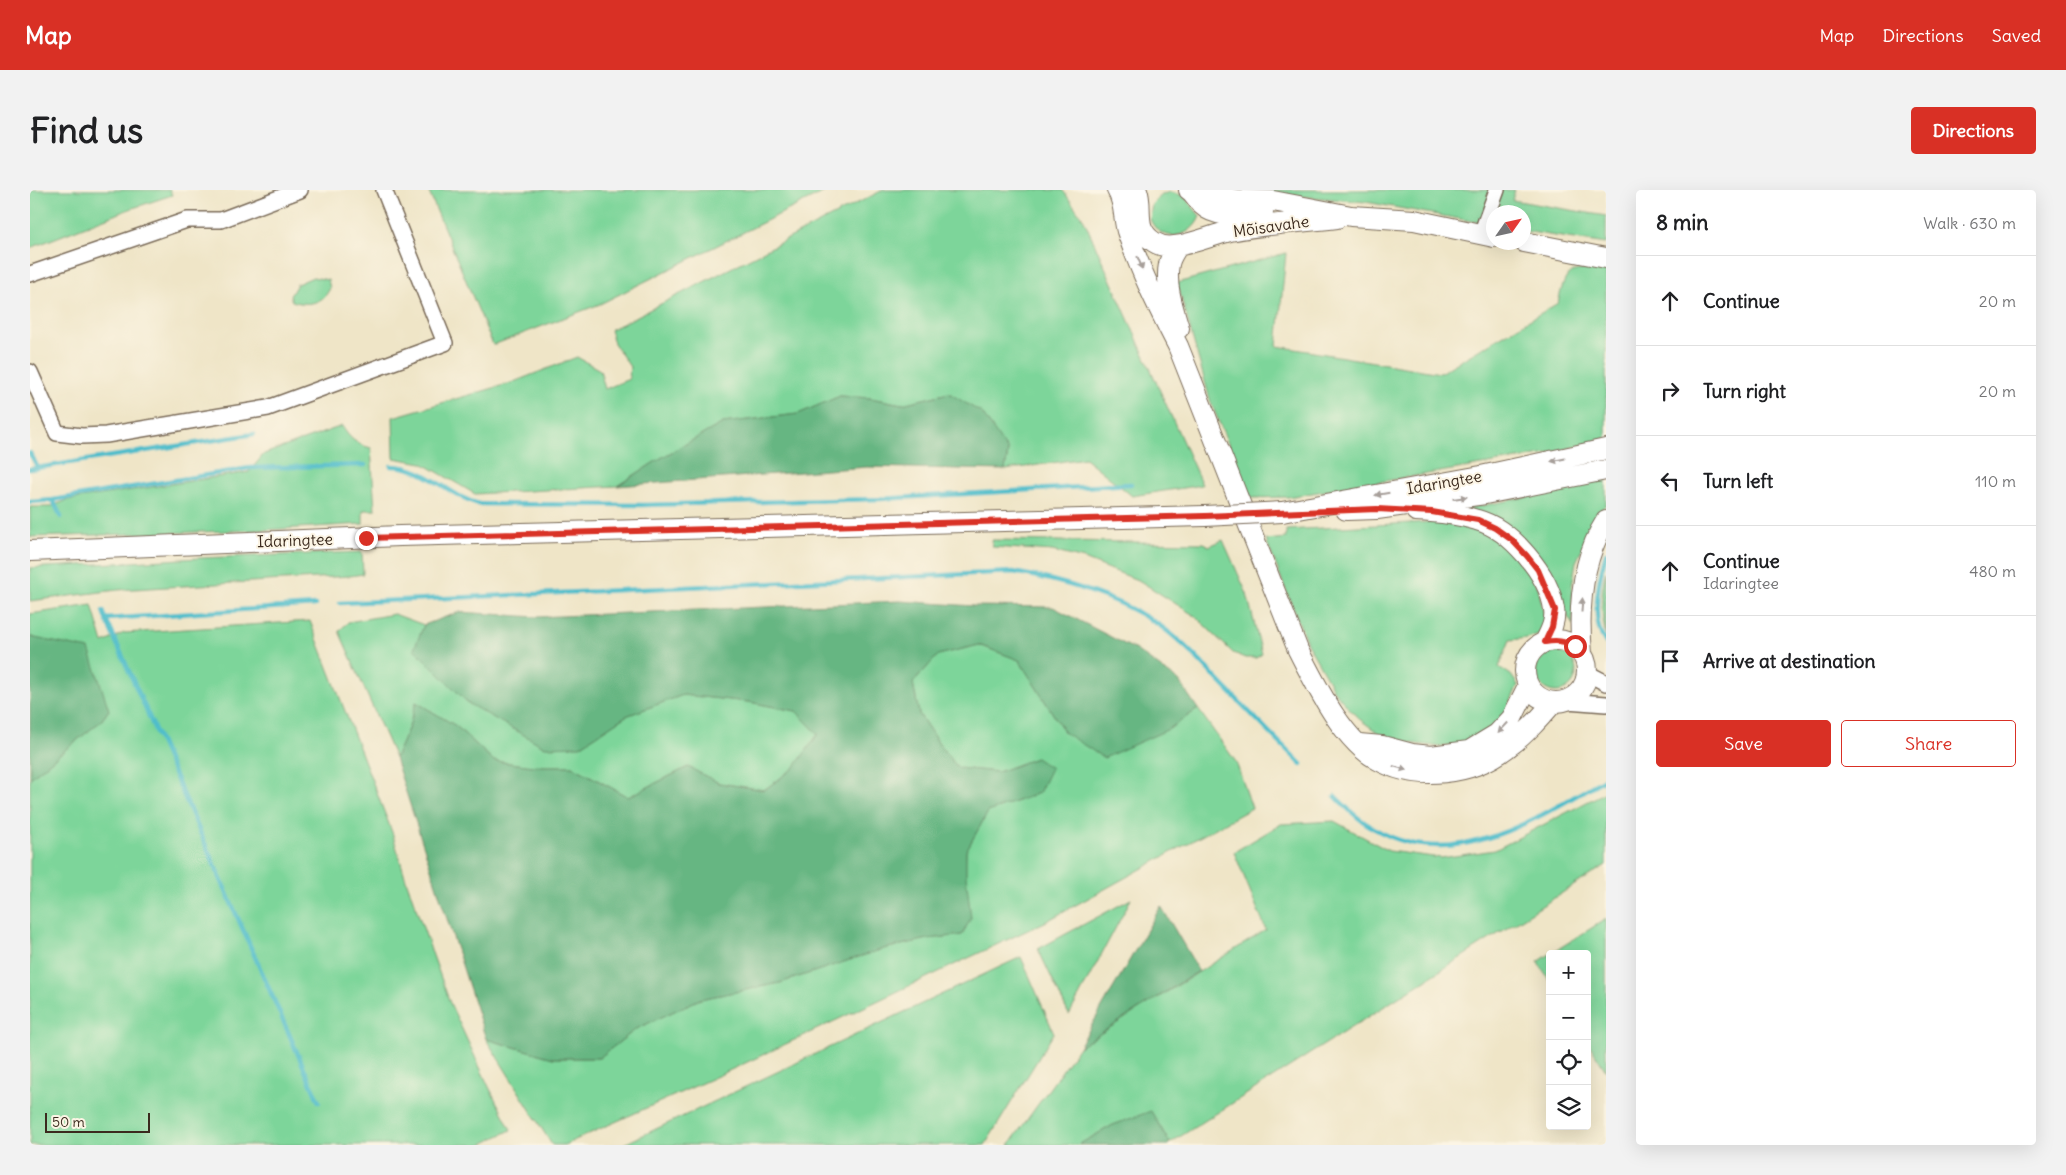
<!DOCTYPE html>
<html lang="en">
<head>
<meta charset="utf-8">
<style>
  :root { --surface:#fff; --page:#f2f2f2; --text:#202124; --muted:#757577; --line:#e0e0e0; --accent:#d93025 }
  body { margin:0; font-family:Delius,sans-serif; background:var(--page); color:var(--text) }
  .controls { position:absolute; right:15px; bottom:15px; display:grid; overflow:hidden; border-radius:5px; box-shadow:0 5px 20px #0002 }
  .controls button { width:45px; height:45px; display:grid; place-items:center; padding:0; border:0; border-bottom:1px solid var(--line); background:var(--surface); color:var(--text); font:25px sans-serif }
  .compass { position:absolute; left:1456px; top:15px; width:45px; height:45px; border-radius:50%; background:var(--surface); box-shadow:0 5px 20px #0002; rotate:56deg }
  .scale { position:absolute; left:15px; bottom:12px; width:105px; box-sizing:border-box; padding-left:5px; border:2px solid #3b2a1e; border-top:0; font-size:14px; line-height:18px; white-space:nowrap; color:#3b2a1e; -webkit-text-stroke:4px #fcf5e5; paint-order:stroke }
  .stop { position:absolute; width:15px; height:15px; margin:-11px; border:4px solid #d93025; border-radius:50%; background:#fff }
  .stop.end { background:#d93025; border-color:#fff; box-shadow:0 1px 5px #0008 }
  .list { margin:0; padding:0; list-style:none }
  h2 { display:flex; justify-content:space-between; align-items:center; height:65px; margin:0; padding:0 20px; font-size:21px }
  h2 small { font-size:16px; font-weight:400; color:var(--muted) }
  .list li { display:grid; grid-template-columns:32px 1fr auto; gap:15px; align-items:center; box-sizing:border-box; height:90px; padding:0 20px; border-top:1px solid var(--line) }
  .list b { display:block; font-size:19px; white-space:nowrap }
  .list p { margin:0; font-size:16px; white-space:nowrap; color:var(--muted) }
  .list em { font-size:16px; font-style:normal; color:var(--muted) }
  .actions { display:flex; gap:10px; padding:15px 20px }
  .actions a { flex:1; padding:11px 0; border:1px solid var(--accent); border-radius:5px; text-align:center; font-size:18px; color:var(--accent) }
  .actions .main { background:var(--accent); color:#fff }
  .icon { flex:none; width:28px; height:28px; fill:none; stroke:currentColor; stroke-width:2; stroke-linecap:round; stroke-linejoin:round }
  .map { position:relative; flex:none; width:1576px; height:955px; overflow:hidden; border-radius:5px }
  header { display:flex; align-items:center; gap:30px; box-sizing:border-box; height:70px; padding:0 25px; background:var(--accent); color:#fff }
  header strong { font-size:24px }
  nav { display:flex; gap:28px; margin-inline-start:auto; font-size:18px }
  .intro { display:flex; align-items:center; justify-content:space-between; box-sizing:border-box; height:120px; padding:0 30px }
  h1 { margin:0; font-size:35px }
  .button { padding:12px 22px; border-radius:5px; background:var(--accent); color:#fff; font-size:18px; font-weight:700 }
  main { display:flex; gap:30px; padding:0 30px }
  aside { flex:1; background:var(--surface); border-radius:5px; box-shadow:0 5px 20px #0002 }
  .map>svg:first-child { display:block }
</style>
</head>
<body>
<header>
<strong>Map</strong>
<nav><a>Map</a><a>Directions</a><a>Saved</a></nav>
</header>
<div class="intro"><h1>Find us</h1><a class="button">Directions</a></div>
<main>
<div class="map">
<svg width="1576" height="955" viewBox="0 0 1576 955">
  <rect width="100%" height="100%" fill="#fcf5e5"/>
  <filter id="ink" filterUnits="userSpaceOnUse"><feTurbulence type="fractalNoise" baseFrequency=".02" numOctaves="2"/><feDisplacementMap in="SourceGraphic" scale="10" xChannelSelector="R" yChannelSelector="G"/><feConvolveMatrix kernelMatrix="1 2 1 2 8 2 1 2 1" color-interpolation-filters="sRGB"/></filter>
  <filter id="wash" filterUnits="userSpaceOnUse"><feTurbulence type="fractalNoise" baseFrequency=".0096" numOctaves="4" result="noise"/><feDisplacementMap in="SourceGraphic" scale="20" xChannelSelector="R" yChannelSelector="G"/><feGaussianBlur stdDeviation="1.12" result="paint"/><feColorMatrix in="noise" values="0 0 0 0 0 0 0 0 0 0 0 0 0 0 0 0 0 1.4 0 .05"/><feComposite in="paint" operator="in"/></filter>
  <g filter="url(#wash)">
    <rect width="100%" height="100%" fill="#efe5c7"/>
    <path fill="#7dd59a" stroke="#5c805c" d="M 0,0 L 140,0 L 142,5 L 97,20 L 0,58 Z
      M 398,0 L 798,0 L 570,114 L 463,155 Z
      M 853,0 L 1032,0 L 1034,2 L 1054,30 L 1172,295 L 1102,306 L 1055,268 L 975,280 L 978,261 L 919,203 L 872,214 L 840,208 L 810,206 L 768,224 L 693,233 L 631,268 L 587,296 L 445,304 L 392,273 L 364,268 L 363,227 L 481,193 L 547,167 L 570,180 L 575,199 L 599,189 L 600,177 L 584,153 L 580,140 Z
      M 1200,0 L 1485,0 L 1482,10 L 1576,26 L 1576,54 L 1494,41 L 1494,22 L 1464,22 L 1463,35 L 1336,12 Z
      M 1140,2 L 1154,6 L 1170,26 C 1162,49 1130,54 1120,29 L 1122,14 L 1133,4 Z
      M 1256,63 L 1247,156 L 1410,183 L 1528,113 C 1536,77 1541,78 1576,81 L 1576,248 L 1518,264 L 1258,307 L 1221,308 L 1181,213 L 1147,93 Z
      M 283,87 L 298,90 L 300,98 C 293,114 278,116 262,111 L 260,106 L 267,94 Z
      M 312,236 C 320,249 326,254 341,258 L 345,320 L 333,320 L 333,334 L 234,340 L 0,347 L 0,317 L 19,317 L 38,310 L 219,282 L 234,264 Z
      M 1576,288 L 1576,315 L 1570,321 L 1546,372 L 1542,395 L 1543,435 L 1528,411 L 1439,318 L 1508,305 Z
      M 1400,332 L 1433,336 L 1454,343 L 1480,360 L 1495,376 L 1508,397 L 1515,430 L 1509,444 L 1497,448 L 1480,450 L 1469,477 L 1481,485 L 1488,495 L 1473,529 L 1443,551 L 1411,557 L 1372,552 L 1351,545 L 1328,528 L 1306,504 L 1277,453 L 1236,350 L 1256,348 L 1256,340 Z
      M 962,350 L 1173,353 L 1179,356 L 1193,350 L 1217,404 L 1232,464 L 1226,468 L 1215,468 L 1203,463 L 1165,426 L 1110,391 L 1054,369 L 1022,361 L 963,357 Z
      M 332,362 L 333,384 L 320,386 L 87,400 L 0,411 L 0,378 L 169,368 Z
      M 1576,381 L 1576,446 C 1571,423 1570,404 1576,381 Z
      M 62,415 L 73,453 L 94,443 L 280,431 L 362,642 L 376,690 L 420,813 L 459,897 L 481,940 L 450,955 L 0,955 L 0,588 L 71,531 L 79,520 L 4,447 L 0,447 L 0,424 Z
      M 364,424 L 394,435 L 385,459 L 550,556 L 596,526 L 653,505 L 719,512 L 766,521 L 789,544 L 764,578 L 734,600 L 689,593 L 658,577 L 598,607 L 542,576 L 503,576 L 464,571 L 426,536 L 386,512 L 379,537 L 365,568 L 309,441 L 318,432 Z
      M 949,455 L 989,470 L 1035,543 L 1139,539 L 1168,519 L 1206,572 L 1222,618 L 1015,732 L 692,884 L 534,955 L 522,955 L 456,849 L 523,868 L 569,868 L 606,839 L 670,809 L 750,793 L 853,759 L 898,749 L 932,745 L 936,661 L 958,622 L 1009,603 L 1006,568 L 968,582 L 928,578 L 911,557 L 889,524 L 883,493 L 908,465 Z
      M1506 482a20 20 0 1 1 40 0a20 20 0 1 1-40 0Z
      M 1576,602 L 1576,675 L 1140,953 L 1121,922 L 1083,935 L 1048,955 L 979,955 L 1049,857 L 1236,740 L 1204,662 L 1251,634 L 1304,631 L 1359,661 L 1411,668 L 1465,660 Z
      M 1101,709 L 1039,825 L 1008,759 Z
      M 1576,729 L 1576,881 L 1557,851 L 1557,764 L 1520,764 Z
      M 1520,764 L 1520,791 L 1508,772 Z
      M 991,767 L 1024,843 L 955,955 L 592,955 Z"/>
    <path fill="#66b682" stroke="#507050" d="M 919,203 L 952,223 L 978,261 L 975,280 L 837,277 L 587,296 L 631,268 L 693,233 L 768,224 L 810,206 L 840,208 L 872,214 Z
      M 870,411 L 944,416 L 1023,417 L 1106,460 L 1149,491 L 1168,519 L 1139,539 L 1074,568 L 1035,543 L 989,470 L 949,455 L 908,465 L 883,493 L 889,524 L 911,557 L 928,578 L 968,582 L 1006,568 L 1021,578 L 1009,603 L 958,622 L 936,661 L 936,686 L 941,728 L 932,745 L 898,749 L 853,759 L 750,793 L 670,809 L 606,839 L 569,868 L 523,868 L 456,849 L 365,568 L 379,537 L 386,512 L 426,536 L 464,571 L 503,576 L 542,576 L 598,607 L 658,577 L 689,593 L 734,600 L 764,578 L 788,544 L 766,521 L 719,512 L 653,505 L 596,526 L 550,556 L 515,557 L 439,514 L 384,459 L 394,435 L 429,422 L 507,427 Z
      M 0,447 L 59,459 L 79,520 L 71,531 L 0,588 Z
      M 1131,716 L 1169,781 L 1049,857 Z
      M 1121,921 L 1140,953 L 1138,955 L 1048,955 L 1083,935 Z"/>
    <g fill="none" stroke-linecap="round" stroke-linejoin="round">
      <path stroke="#50bdcb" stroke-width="4.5" d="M 0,263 L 8,278
        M 361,276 C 397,276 416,305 449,314 L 613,315 L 850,309 L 1101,294
        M 0,279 L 224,244
        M 23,310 L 31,327
        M 0,312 L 23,310 L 220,278 L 335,275
        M 1576,363 C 1569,388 1559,431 1576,453
        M 310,413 L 983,382 C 1034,391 1082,405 1126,433 C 1149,448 1169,470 1188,490 C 1215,518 1243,546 1271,574
        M 73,421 L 76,429 L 285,415
        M 76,429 L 289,912
        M 1305,606 C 1314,615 1323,625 1334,632 C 1416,690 1503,631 1576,588"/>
    </g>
  </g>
  <g filter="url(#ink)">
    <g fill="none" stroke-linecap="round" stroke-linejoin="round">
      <defs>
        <path id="street" d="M 1451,44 L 1467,0
          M 0,84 L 157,30 L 191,30 L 270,0
          M 0,182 L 27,243 L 52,246 L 76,245 L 238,218 L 415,153 L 354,0
          M 1557,483 L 1576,493
          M 1537,511 L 1576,514"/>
        <path id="secondary" d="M 1087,0 C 1095,13 1093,27 1097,41 C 1110,81 1129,119 1148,156 L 1268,460 C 1286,495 1312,550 1348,570 C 1387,592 1442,585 1477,558 C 1495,545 1509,529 1523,513
          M 1107,0 C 1114,18 1102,38 1124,52 C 1130,56 1138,57 1145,56 C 1163,54 1183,45 1200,41 C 1235,34 1272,32 1307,28
          M 1159,0 C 1165,4 1167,10 1172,15 C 1188,30 1213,23 1233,22
          M 1178,0 L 1190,7 L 1208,10 L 1243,11 L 1321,26 L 1384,30 L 1464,47
          M 1494,52 L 1576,68
          M 1148,56 C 1144,62 1140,68 1139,74 C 1135,95 1143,118 1149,138
          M 1316,320 L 1347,319 L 1455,304 L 1576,280
          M 1386,321 C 1406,322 1428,324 1447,330 C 1481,339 1519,385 1524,419 C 1526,431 1520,442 1515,452
          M 1252,322 L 1451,286 L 1576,259
          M 0,361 L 370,346 L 1175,326
          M1495 481a31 31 0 1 1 62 0a31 31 0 1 1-62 0Z
          M 1552,464 C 1548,419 1551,370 1576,331
          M 1329,554 L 1352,556 L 1382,564 L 1401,566 L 1439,561 L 1467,544 L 1482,528 L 1498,496"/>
      </defs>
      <use href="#street" stroke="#7a6b59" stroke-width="18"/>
      <use href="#secondary" stroke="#7a6b59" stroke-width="22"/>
      <use href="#street" stroke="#fff" stroke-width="15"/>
      <use href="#secondary" stroke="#fff" stroke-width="20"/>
      <defs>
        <path id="secondary-bridge" d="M 1175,326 L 1252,322"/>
      </defs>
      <use href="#secondary-bridge" stroke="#7a6b59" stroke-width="22" stroke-linecap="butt"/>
      <use href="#secondary-bridge" stroke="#fff" stroke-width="20"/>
    </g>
    <defs><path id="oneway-solid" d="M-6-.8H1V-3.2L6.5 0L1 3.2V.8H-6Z" transform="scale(1.25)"/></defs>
    <g fill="#a79f9a">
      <use href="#oneway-solid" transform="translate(1110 73) rotate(68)"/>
      <use href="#oneway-solid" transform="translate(1528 270) rotate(168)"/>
      <use href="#oneway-solid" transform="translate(1352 304) rotate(170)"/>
      <use href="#oneway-solid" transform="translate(1430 308) rotate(-8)"/>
      <use href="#oneway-solid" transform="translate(1552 415) rotate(-86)"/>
      <use href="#oneway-solid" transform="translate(1473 538) rotate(133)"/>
      <use href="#oneway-solid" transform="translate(1370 578) rotate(16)"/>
    </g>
  </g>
  <g fill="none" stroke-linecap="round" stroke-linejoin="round" filter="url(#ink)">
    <path stroke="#d93025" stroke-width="6" d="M 336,348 L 1175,326 L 1347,319 L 1402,322 L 1448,330 L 1465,338 L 1482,350 L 1497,366 L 1508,380 L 1525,420 L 1522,437 L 1515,452 C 1527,450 1534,451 1545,456"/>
  </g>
  <g text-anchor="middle" stroke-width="4" stroke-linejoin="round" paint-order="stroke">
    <g font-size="16" fill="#3b2a1e" stroke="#fcf5e5">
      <text transform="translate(1241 36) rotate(-8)" y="6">Mõisavahe</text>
      <text transform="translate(1414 292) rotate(-10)" y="6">Idaringtee</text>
      <text transform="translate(265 350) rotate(-2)" y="6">Idaringtee</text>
    </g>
  </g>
</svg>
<div class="controls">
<button>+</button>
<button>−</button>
<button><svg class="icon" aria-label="locate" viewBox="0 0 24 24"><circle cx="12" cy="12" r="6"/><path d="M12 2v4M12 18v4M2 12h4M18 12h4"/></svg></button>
<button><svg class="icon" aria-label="layers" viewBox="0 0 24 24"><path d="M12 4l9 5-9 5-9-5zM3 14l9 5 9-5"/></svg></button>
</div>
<svg class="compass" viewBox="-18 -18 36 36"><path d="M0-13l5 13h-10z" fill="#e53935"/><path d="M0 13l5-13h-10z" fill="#757577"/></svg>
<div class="scale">50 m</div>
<div class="stop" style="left:1545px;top:456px"></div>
<div class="stop end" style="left:336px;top:348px"></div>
</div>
<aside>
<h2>8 min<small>Walk · 630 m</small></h2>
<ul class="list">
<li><svg class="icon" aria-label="ahead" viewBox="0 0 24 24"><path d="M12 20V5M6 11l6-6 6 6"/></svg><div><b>Continue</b></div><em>20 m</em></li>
<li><svg class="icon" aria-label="right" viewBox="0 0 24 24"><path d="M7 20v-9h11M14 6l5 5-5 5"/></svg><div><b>Turn right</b></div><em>20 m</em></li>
<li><svg class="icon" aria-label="left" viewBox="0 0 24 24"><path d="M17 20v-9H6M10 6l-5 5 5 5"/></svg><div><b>Turn left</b></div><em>110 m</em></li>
<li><svg class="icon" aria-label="ahead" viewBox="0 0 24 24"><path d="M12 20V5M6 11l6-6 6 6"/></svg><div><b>Continue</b><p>Idaringtee</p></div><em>480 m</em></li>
<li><svg class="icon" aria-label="arrive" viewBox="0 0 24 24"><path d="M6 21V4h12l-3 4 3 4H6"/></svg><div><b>Arrive at destination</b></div></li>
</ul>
<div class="actions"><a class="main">Save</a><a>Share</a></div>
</aside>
</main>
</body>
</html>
